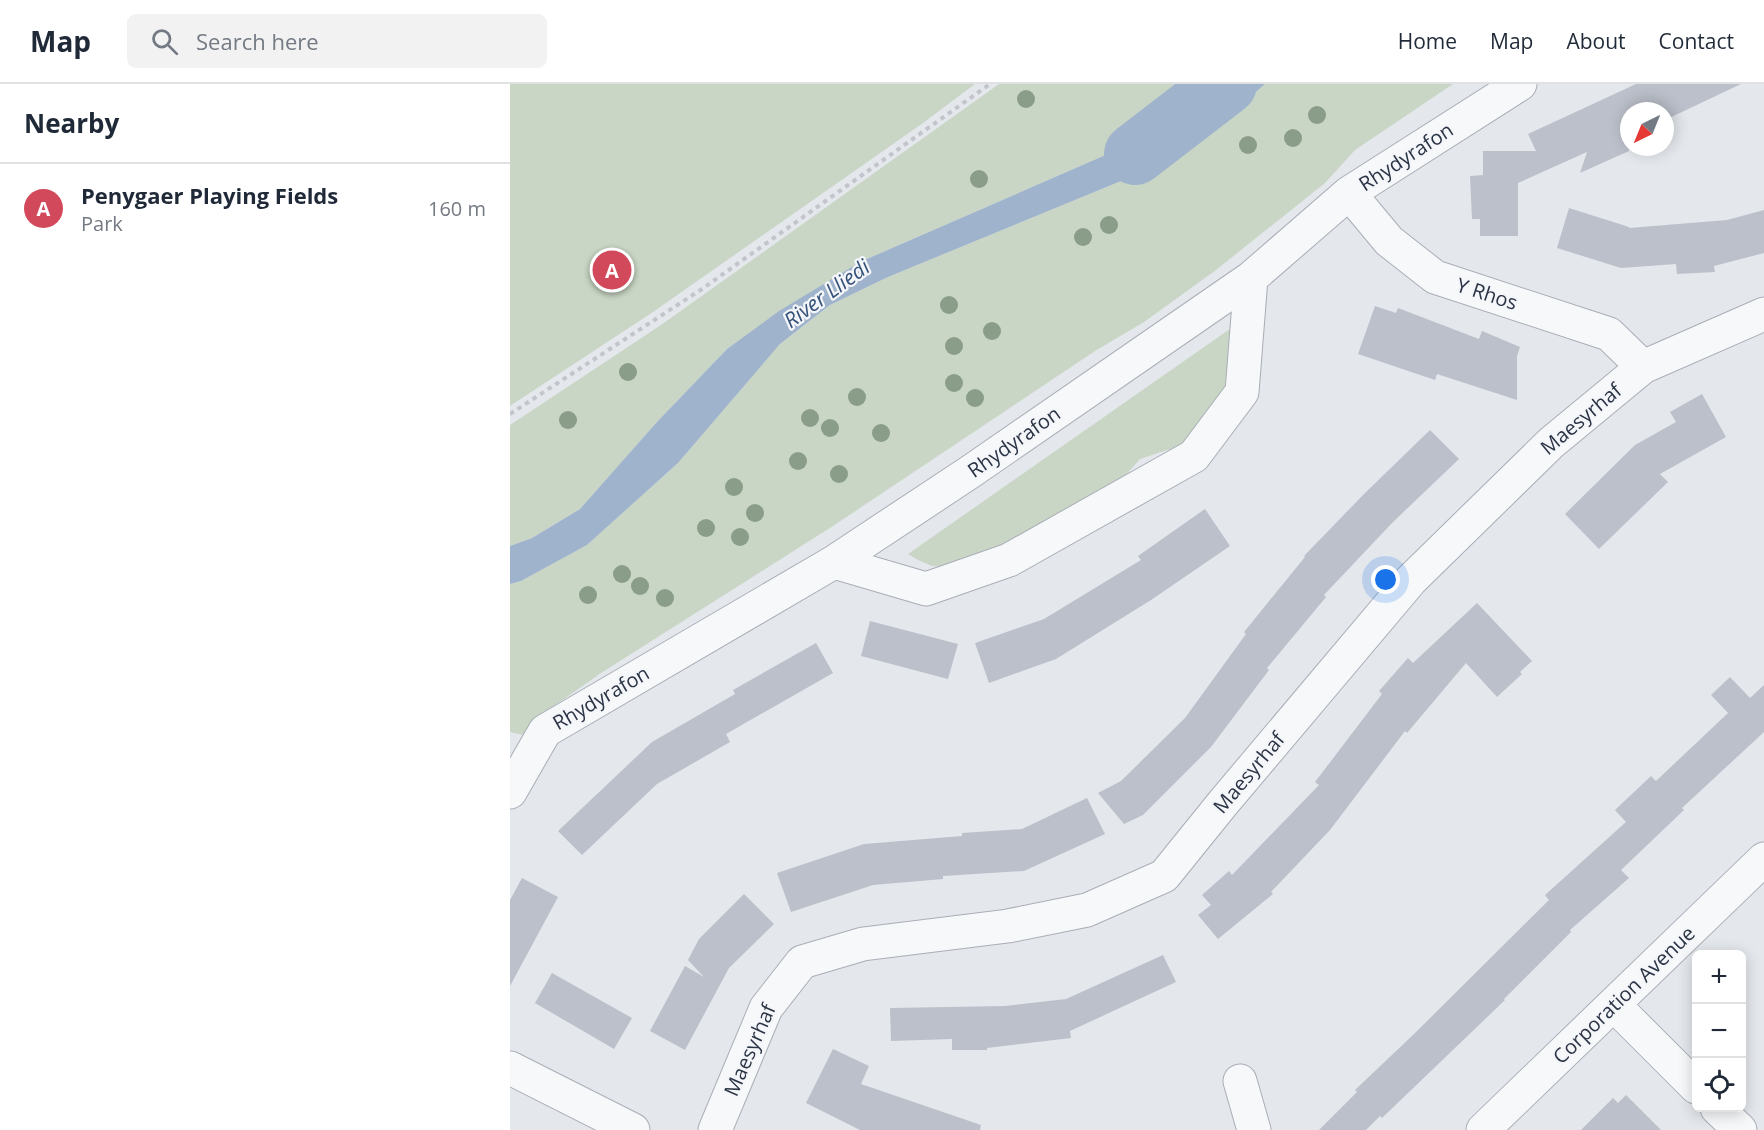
<!DOCTYPE html>
<html lang="en">
<head>
<meta charset="utf-8">
<style>
  :root { --surface:#fff; --page:#f2f2f3; --text:#1f2937; --muted:#747a83; --line:#e0e1e3; --accent:#d1495b }
  body { margin:0; font-family:"Open Sans",sans-serif; background:var(--page); color:var(--text) }
  .controls { position:absolute; right:18px; bottom:18px; display:grid; overflow:hidden; border-radius:9px; box-shadow:0 3px 15px #0003 }
  .controls button { width:54px; height:54px; display:grid; place-items:center; padding:0; border:0; border-bottom:2px solid var(--line); background:var(--surface); color:var(--text); font:30px sans-serif }
  .compass { position:absolute; left:1110px; top:18px; width:54px; height:54px; border-radius:50%; background:var(--surface); box-shadow:0 3px 15px #0003; rotate:223deg }
  .you { position:absolute; left:876px; top:496px; width:21px; height:21px; margin:-15px; border:4px solid #fff; border-radius:50%; background:#1a73e8; box-shadow:0 0 0 9px #1a73e833 }
  .badge { display:grid; place-items:center; width:39px; height:39px; border-radius:50%; background:var(--accent); color:#fff; font-size:20px; font-weight:700 }
  .pin { position:absolute; translate:-50% -50%; border:3px solid #fff; box-shadow:0 2px 6px #0006 }
  .list { margin:0; padding:0; list-style:none }
  h2 { display:flex; justify-content:space-between; align-items:center; height:78px; margin:0; padding:0 24px; font-size:26px }
  h2 small { font-size:20px; font-weight:400; color:var(--muted) }
  .list li { display:grid; grid-template-columns:39px 1fr auto; gap:18px; align-items:center; box-sizing:border-box; height:90px; padding:0 24px; border-top:2px solid var(--line) }
  .list b { display:block; font-size:22px; white-space:nowrap }
  .list p { margin:0; font-size:20px; white-space:nowrap; color:var(--muted) }
  .list em { font-size:20px; font-style:normal; color:var(--muted) }
  .icon { flex:none; width:33px; height:33px; fill:none; stroke:currentColor; stroke-width:2; stroke-linecap:round; stroke-linejoin:round }
  .map { position:relative; flex:none; width:1254px; height:1046px; overflow:hidden }
  header { display:flex; align-items:center; gap:36px; box-sizing:border-box; height:84px; padding:0 30px; background:var(--surface); border-bottom:2px solid var(--line) }
  header strong { font-size:28px }
  nav { display:flex; gap:33px; margin-inline-start:auto; font-size:21px }
  .search { width:420px; height:54px; background:var(--page); display:flex; align-items:center; gap:15px; box-sizing:border-box; padding:0 21px; border-radius:9px; color:var(--muted); font-size:22px }
  main { display:flex }
  aside { flex:1; background:var(--surface) }
  .map>svg:first-child { display:block }
</style>
</head>
<body>
<header>
<strong>Map</strong>
<div class="search"><svg class="icon" aria-label="search" viewBox="0 0 24 24"><circle cx="10" cy="10" r="6"/><path d="M15 15l6 6"/></svg>Search here</div>
<nav><a>Home</a><a>Map</a><a>About</a><a>Contact</a></nav>
</header>
<main>
<aside>
<h2>Nearby<small></small></h2>
<ul class="list">
<li><span class="badge">A</span><div><b>Penygaer Playing Fields</b><p>Park</p></div><em>160 m</em></li>
</ul>
</aside>
<div class="map">
<svg width="1254" height="1046" viewBox="0 0 1254 1046">
  <rect width="100%" height="100%" fill="#e4e7ec"/>
  <path fill="#c9d6c5" d="M 0,0 L 465,0 L 413,39 L 143,228 L 0,322 Z
    M 489,0 L 716,0 L 703,12 L 623,59 L 350,178 L 270,227 L 217,265 L 146,339 L 70,425 L 22,454 L 0,462 L 0,341 L 151,241 Z
    M 755,0 L 943,0 L 845,66 L 815,99 L 706,186 L 634,238 L 585,267 L 323,442 L 91,589 L 37,627 L 13,651 L 0,648 L 0,500 L 11,497 L 77,461 L 168,379 L 270,260 L 320,221 L 378,193 L 650,81 L 699,49 Z
    M 727,240 L 729,282 L 677,362 L 657,366 L 630,375 L 607,401 L 537,435 L 525,454 L 451,484 L 422,482 L 408,476 L 398,470 Z"/>
  <path fill="#9fb4cc" d="M 716,0 L 755,0 L 699,49 L 650,81 L 378,193 L 320,221 L 270,260 L 168,379 L 77,461 L 11,497 L 0,500 L 0,462 L 22,454 L 70,425 L 146,339 L 217,265 L 269,227 L 350,178 L 623,59 L 703,12 Z"/>
  <g fill="none" stroke-linecap="round" stroke-linejoin="round">
    <path stroke="#9fb4cc" stroke-width="62" d="M 625,70 L 716,0"/>
  </g>
  <path fill="#bbc0ca" d="M 1126,0 L 1231,0 L 1155,36 L 1155,27 L 1119,27 L 1119,67 L 1070,89 L 1077,68 L 1008,99 L 1008,152 L 970,152 L 970,135 L 962,135 L 960,92 L 973,91 L 973,67 L 1026,67 L 1018,50 Z
    M 1059,124 L 1119,143 L 1119,144 L 1217,136 L 1254,126 L 1254,169 L 1204,182 L 1205,188 L 1167,190 L 1166,180 L 1111,184 L 1047,164 Z
    M 865,222 L 886,229 L 888,224 L 969,255 L 972,247 L 1010,263 L 1007,272 L 1007,316 L 927,290 L 925,296 L 848,270 Z
    M 1192,310 L 1216,353 L 1150,390 L 1158,398 L 1089,465 L 1055,430 L 1125,361 L 1166,338 L 1160,328 Z
    M 920,346 L 949,375 L 882,439 L 814,511 L 816,513 L 757,584 L 759,586 L 701,663 L 633,731 L 614,740 L 588,709 L 611,697 L 675,634 L 736,550 L 734,548 L 795,473 L 794,472 L 854,410 Z
    M 695,425 L 720,462 L 641,516 L 546,575 L 479,599 L 465,559 L 534,535 L 631,476 L 628,472 Z
    M 967,519 L 1022,577 L 1010,588 L 1012,590 L 987,613 L 956,579 L 897,649 L 895,647 L 820,746 L 761,808 L 763,810 L 708,855 L 688,831 L 701,821 L 692,811 L 719,787 L 722,791 L 809,701 L 805,698 L 872,610 L 869,607 L 898,574 L 903,579 Z
    M 360,537 L 448,560 L 438,595 L 351,572 Z
    M 306,559 L 323,589 L 216,650 L 220,658 L 147,700 L 72,771 L 48,747 L 142,658 L 225,610 L 223,606 Z
    M 1220,593 L 1240,614 L 1254,601 L 1254,648 L 1172,724 L 1174,726 L 1111,786 L 1119,794 L 1060,846 L 1061,848 L 994,915 L 995,916 L 872,1034 L 870,1032 L 856,1046 L 809,1046 L 847,1008 L 845,1006 L 904,950 L 1039,816 L 1035,811 L 1116,738 L 1105,726 L 1141,692 L 1146,697 L 1218,629 L 1201,611 Z
    M 577,714 L 595,750 L 514,787 L 433,792 L 433,795 L 363,801 L 281,828 L 267,789 L 354,760 L 452,752 L 452,749 L 512,745 Z
    M 12,794 L 48,813 L 0,902 L 0,816 Z
    M 234,810 L 264,840 L 219,884 L 175,966 L 140,947 L 175,882 L 194,893 L 178,876 L 189,855 Z
    M 653,871 L 666,898 L 560,947 L 561,954 L 477,964 L 477,966 L 442,966 L 442,955 L 381,957 L 380,924 L 495,922 L 556,915 Z
    M 42,889 L 122,934 L 104,965 L 25,919 Z
    M 323,965 L 359,982 L 351,1000 L 471,1041 L 470,1046 L 350,1046 L 296,1019 Z
    M 1116,1011 L 1151,1046 L 1071,1046 L 1103,1014 L 1108,1019 Z"/>
  <g fill="none" stroke-linecap="round" stroke-linejoin="round">
    <defs>
      <path id="minor" d="M 839,109 L 879,157 L 925,193 L 1099,250 L 1133,283
        M 324,478 L 416,505 L 499,476 L 684,372 L 732,308 L 741,194
        M 0,708 L 35,647 L 324,478 L 460,388 L 741,194 L 839,109 L 1010,0
        M 1104,921 L 1186,1003
        M 0,984 L 123,1046
        M 730,997 L 744,1046
        M 1207,1024 L 1230,1046
        M 205,1046 L 256,924 L 292,878 L 353,860 L 498,842 L 577,826 L 654,792 L 713,719 L 901,496 L 1041,359 L 1133,283 L 1254,230
        M 973,1046 L 1254,775"/>
    </defs>
    <use href="#minor" stroke="#a9aeb7" stroke-width="35"/>
    <path stroke="#c2c5cb" stroke-width="4" stroke-dasharray="4.5 4.5" stroke-linecap="butt" d="M 0,330 L 192,205 L 480,0"/>
    <use href="#minor" stroke="#f7f8fa" stroke-width="33"/>
  </g>
  <g fill="#899d89">
    <circle cx="516" cy="15" r="9"/>
    <circle cx="807" cy="31" r="9"/>
    <circle cx="783" cy="54" r="9"/>
    <circle cx="738" cy="61" r="9"/>
    <circle cx="469" cy="95" r="9"/>
    <circle cx="599" cy="141" r="9"/>
    <circle cx="573" cy="153" r="9"/>
    <circle cx="439" cy="221" r="9"/>
    <circle cx="482" cy="247" r="9"/>
    <circle cx="444" cy="262" r="9"/>
    <circle cx="118" cy="288" r="9"/>
    <circle cx="444" cy="299" r="9"/>
    <circle cx="347" cy="313" r="9"/>
    <circle cx="465" cy="314" r="9"/>
    <circle cx="300" cy="334" r="9"/>
    <circle cx="58" cy="336" r="9"/>
    <circle cx="320" cy="344" r="9"/>
    <circle cx="371" cy="349" r="9"/>
    <circle cx="288" cy="377" r="9"/>
    <circle cx="329" cy="390" r="9"/>
    <circle cx="224" cy="403" r="9"/>
    <circle cx="245" cy="429" r="9"/>
    <circle cx="196" cy="444" r="9"/>
    <circle cx="230" cy="453" r="9"/>
    <circle cx="112" cy="490" r="9"/>
    <circle cx="130" cy="502" r="9"/>
    <circle cx="78" cy="511" r="9"/>
    <circle cx="155" cy="514" r="9"/>
  </g>
  <g text-anchor="middle" stroke-width="4.5" stroke-linejoin="round" paint-order="stroke">
    <g font-size="20" fill="#2b3445" stroke="#f4f6f9">
      <text transform="translate(896 73) rotate(-33)" y="7">Rhydyrafon</text>
      <text transform="translate(977 210) rotate(18)" y="7">Y Rhos</text>
      <text transform="translate(1071 335) rotate(-40)" y="7">Maesyrhaf</text>
      <text transform="translate(504 358) rotate(-35)" y="7">Rhydyrafon</text>
      <text transform="translate(91 614) rotate(-30)" y="7">Rhydyrafon</text>
      <text transform="translate(739 689) rotate(-50)" y="7">Maesyrhaf</text>
      <text transform="translate(1114 911) rotate(-44)" y="7">Corporation Avenue</text>
      <text transform="translate(240 966) rotate(-66)" y="7">Maesyrhaf</text>
    </g>
    <g font-size="21" font-style="italic" fill="#34527a" stroke="#f4f6f9">
      <text transform="translate(317 210) rotate(-36)" y="7">River Lliedi</text>
    </g>
  </g>
</svg>
<div class="controls">
<button>+</button>
<button>−</button>
<button><svg class="icon" aria-label="locate" viewBox="0 0 24 24"><circle cx="12" cy="12" r="6"/><path d="M12 2v4M12 18v4M2 12h4M18 12h4"/></svg></button>
</div>
<svg class="compass" viewBox="-18 -18 36 36"><path d="M0-13l5 13h-10z" fill="#e53935"/><path d="M0 13l5-13h-10z" fill="#747a83"/></svg>
<div class="you"></div>
<div class="pin badge" style="left:102px;top:186px">A</div>
</div>
</main>
</body>
</html>
